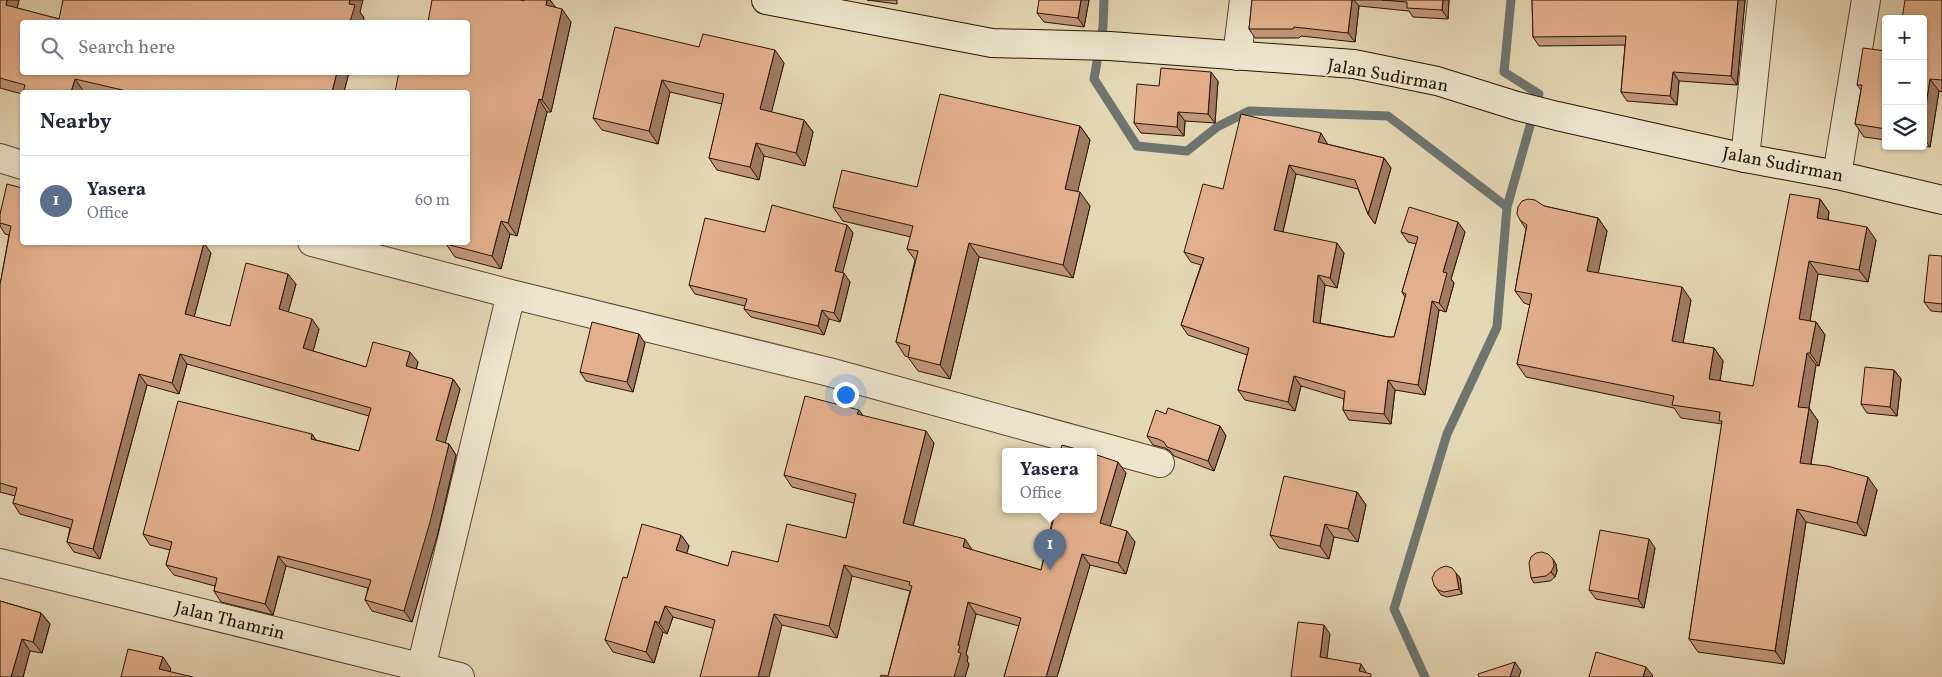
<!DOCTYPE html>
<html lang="en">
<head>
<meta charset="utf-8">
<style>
  :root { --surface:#fff; --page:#f6f6f7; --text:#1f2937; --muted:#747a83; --line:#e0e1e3; --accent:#ea580c }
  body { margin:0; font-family:Vollkorn,serif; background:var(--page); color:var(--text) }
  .controls { position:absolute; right:15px; top:15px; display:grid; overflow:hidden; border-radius:5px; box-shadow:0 1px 4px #0004 }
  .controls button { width:45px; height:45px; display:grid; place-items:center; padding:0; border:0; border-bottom:1px solid var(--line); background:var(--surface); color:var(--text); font:25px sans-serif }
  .you { position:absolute; left:845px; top:394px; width:18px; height:18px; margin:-12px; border:4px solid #fff; border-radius:50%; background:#1a73e8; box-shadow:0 0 0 8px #1a73e833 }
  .badge { display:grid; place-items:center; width:32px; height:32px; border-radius:50%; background:var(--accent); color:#fff; font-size:16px; font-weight:700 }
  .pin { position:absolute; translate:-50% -41px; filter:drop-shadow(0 1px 2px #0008) }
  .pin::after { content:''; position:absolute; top:26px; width:18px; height:15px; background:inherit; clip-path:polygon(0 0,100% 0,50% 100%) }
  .popup { position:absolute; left:1002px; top:448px; width:95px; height:65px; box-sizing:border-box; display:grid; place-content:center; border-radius:5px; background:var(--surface); filter:drop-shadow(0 1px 4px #0005); font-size:16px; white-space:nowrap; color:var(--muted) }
  .popup b { font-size:19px; color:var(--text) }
  .popup::after { content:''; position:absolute; left:50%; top:100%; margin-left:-10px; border:10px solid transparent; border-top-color:var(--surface) }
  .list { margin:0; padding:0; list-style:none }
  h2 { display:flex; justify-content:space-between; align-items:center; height:65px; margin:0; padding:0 20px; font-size:21px }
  h2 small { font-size:16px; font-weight:400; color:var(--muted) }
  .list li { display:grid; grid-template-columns:32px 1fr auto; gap:15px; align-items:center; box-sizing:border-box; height:90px; padding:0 20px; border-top:1px solid var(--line) }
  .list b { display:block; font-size:19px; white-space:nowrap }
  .list p { margin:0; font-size:16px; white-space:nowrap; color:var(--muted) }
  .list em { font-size:16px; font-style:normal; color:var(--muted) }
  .icon { flex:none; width:28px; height:28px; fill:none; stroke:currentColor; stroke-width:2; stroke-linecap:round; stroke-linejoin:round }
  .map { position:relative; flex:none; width:1942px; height:677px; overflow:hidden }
  .search { position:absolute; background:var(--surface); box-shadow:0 1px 4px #0004; left:20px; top:20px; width:450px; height:55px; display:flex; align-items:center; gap:12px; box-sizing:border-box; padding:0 18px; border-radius:5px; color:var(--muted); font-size:19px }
  .panel { position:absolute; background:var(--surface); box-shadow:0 1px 4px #0004; left:20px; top:90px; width:450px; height:155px; border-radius:5px }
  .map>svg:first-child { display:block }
</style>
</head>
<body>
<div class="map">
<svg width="1942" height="677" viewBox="0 0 1942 677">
  <rect width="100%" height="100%" fill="#e4d7b3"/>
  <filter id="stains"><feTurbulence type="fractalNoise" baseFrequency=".004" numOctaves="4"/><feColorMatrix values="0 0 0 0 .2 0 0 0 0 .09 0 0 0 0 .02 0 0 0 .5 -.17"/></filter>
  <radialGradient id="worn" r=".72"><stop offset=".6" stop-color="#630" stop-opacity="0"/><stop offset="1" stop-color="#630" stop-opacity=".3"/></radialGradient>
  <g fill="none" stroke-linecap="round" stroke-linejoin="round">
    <path stroke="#6e756f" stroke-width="9" d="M 1104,0 L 1103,27 L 1094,79 L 1137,146 L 1187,151 L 1217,127 L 1249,111 L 1388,116 L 1507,207 L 1497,327 L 1447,434 L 1394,609 L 1425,677
      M 1507,207 L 1539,94 L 1504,72 L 1511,0"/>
    <defs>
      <path id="street" d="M 1237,56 L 1244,0
        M 0,158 L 22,165
        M 1745,158 L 1762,0
        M 1837,175 L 1866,0
        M 312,242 L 511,294 L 829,372 L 1160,463
        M 0,563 L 460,677
        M 421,668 L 511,294"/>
      <path id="secondary" d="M 766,0 L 992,43 L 1110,46 L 1354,64 L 1437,81 L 1517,106 L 1557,116 L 1745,158 L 1837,175 L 1942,200"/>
    </defs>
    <use href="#street" stroke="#59452e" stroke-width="30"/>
    <use href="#secondary" stroke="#2b1402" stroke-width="30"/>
    <use href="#street" stroke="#ede5ce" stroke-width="28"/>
    <use href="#secondary" stroke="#ede5ce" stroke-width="28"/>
  </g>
  <path fill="#c39779" stroke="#2b1402" d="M 0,0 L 19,0 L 17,8 L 59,19 L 360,12 L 364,18 L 22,72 L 349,72 L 344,92 L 22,92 L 22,94 L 0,88 Z
    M 550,0 L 555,7 L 571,22 L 551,112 L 547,112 L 517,236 L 510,234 L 501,269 L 455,257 L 446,244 L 524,1 Z
    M 867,0 L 897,0 L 897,4 Z
    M 1089,0 L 1084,27 L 1044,22 L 1037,13 Z
    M 1252,0 L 1449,0 L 1448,19 L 1413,17 L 1409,11 L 1359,6 L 1355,42 L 1301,36 L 1299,38 L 1255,38 L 1249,29 Z
    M 1532,0 L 1745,0 L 1737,85 L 1679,81 L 1677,105 L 1627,101 L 1621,92 L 1625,45 L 1539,46 L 1533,37 Z
    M 1942,0 L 1942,92 L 1939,91 L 1930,147 L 1923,146 L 1923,19 Z
    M 699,47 L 784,63 L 771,112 L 804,120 L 813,132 L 805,166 L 764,156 L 759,180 L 717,170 L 709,158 L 722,104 L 670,92 L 658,144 L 602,130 L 593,118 Z
    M 1886,51 L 1886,140 L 1864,137 L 1855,124 L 1861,90 L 1857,85 Z
    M 1218,81 L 1215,123 L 1185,121 L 1184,136 L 1141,133 L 1134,123 L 1159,86 Z
    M 1080,126 L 1090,140 L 1077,192 L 1090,206 L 1073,278 L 979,257 L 950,379 L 918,371 L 908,357 L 905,356 L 896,342 L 915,260 L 907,249 L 911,237 L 843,221 L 833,207 L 917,187 Z
    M 1327,143 L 1327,144 L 1384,158 L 1391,168 L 1375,224 L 1368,214 L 1358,189 L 1296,174 L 1283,232 L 1344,253 L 1337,288 L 1325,285 L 1320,323 L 1388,337 L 1394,337 L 1405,297 L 1402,292 L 1416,244 L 1408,242 L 1401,232 L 1465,232 L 1451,279 L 1454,283 L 1446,312 L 1439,310 L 1425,395 L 1395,390 L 1391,424 L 1349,420 L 1343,410 L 1344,399 L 1301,386 L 1295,411 L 1245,400 L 1238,390 L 1247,355 L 1188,335 L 1181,325 L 1201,265 L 1191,262 L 1184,252 L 1223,189 Z
    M 22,188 L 22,242 L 211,253 L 194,317 L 230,326 L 296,284 L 288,312 L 319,329 L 313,351 L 366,367 L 418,362 L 416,369 L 453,379 L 460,389 L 445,443 L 449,444 L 456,455 L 438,533 L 412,622 L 372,611 L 365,600 L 368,588 L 286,566 L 273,615 L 221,602 L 214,591 L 215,586 L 174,575 L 166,565 L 170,550 L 150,545 L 143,534 L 312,434 L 316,440 L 359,451 L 369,416 L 187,364 L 179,394 L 147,385 L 100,559 L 74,552 L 67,542 L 70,528 L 20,514 L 13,503 L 15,496 L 0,492 L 0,285 L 9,235 L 5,234 L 0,226 L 0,214 Z
    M 1820,199 L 1829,212 L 1828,220 L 1876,240 L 1868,282 L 1818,274 L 1810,321 L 1816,322 L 1825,335 L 1819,366 L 1816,365 L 1809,408 L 1818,421 L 1811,464 L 1877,490 L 1866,536 L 1806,522 L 1784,664 L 1698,652 L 1689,639 L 1722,424 L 1681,418 L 1674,408 L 1526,377 L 1517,364 L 1530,305 L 1524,303 L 1515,291 L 1526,229 L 1520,220 L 1544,206 L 1598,218 L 1607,231 L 1598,273 L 1691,300 L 1683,343 L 1714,348 L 1723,361 L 1720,381 L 1753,386 Z
    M 847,225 L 853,233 L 842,273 L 850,282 L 840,322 L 829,319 L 824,335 L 751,317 L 744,309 L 745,306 L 695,294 L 689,285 L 765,232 Z
    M 1942,256 L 1942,312 L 1931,311 L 1924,302 Z
    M 645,343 L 633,392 L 586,381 L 580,372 Z
    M 1894,370 L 1901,379 L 1897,416 L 1867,413 L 1861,404 Z
    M 1166,414 L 1220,426 L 1226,436 L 1214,471 L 1174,456 L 1170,451 L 1165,448 L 1153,445 L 1147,436 Z
    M 863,416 L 934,443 L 913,525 L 972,550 L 1041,570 L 1054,513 L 1053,513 L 1050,509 L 1094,509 L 1126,473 L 1110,526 L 1135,542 L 1126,574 L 1090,565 L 1057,677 L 1004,677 L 1019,626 L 976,614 L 966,654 L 968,657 L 967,661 L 969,664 L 965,677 L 880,677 L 888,676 L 910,591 L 852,576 L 837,638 L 782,625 L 712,628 L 673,617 L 667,634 L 663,632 L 654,663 L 613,652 L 605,640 L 627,578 L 681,535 L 689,546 L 686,554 L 728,566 L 778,562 L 846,538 L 854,503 L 792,487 L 784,475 Z
    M 1357,492 L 1366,505 L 1358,542 L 1334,537 L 1329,559 L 1279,548 L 1270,535 Z
    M 1655,548 L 1644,608 L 1596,599 L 1589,590 Z
    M 1556,564 L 1557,571 L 1555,577 L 1550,581 L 1534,583 L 1531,578 Z
    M 1456,573 L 1460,578 L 1462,594 L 1447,597 L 1441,595 L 1434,585 Z
    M 0,601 L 41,613 L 50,624 L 42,653 L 30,651 L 23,677 Z"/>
  <path fill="#9f7b63" stroke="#2b1402" d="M 7,0 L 19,0 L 15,18 L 6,5 Z
    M 350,0 L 363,0 L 360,12 L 364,18 L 363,22 L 350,22 L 349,4 Z
    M 547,0 L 550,0 L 557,9 L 546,5 Z
    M 1081,0 L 1089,0 L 1084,27 L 1078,18 Z
    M 1352,0 L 1354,0 L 1359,6 L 1355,42 L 1348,33 Z
    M 1443,0 L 1449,0 L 1448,19 L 1442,10 Z
    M 1738,0 L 1745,0 L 1737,85 L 1731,76 Z
    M 562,9 L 571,22 L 551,112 L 542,100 Z
    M 775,50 L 784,63 L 769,122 L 760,109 Z
    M 337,72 L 349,72 L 344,92 L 332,92 Z
    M 1211,72 L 1218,81 L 1215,123 L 1208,114 Z
    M 1673,72 L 1679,81 L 1677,105 L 1670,96 Z
    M 75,79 L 84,92 L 71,92 Z
    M 1930,79 L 1939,91 L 1930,147 L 1923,137 L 1923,124 Z
    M 662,80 L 670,92 L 658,144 L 649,131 Z
    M 539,99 L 547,112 L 517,236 L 508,223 Z
    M 1178,112 L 1185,121 L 1184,136 L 1177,127 Z
    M 804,120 L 813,132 L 805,166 L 796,153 Z
    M 1080,126 L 1090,140 L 1075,203 L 1065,189 Z
    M 1321,133 L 1327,143 L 1325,152 L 1318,142 Z
    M 756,143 L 764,156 L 759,180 L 750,167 Z
    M 1384,158 L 1391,168 L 1375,224 L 1368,214 Z
    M 1289,165 L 1296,174 L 1281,240 L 1274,230 Z
    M 1080,192 L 1090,206 L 1073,278 L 1063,265 Z
    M 1820,199 L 1829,212 L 1826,230 L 1817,218 Z
    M 1598,218 L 1607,231 L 1596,284 L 1587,271 Z
    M 501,221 L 510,234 L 501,269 L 492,256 Z
    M 1458,222 L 1465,232 L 1451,279 L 1454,283 L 1446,312 L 1439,303 L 1443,272 Z
    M 847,225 L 853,233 L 841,279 L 835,271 Z
    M 1867,227 L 1876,240 L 1868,282 L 1859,270 Z
    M 204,243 L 211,253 L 192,325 L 185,314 Z
    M 969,243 L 979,257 L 950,379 L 940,365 Z
    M 1337,243 L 1344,253 L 1337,288 L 1330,278 Z
    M 1809,261 L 1818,274 L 1808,332 L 1799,319 Z
    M 844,273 L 850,282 L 840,322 L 834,313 Z
    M 288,274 L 296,284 L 286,320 L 279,309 Z
    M 1318,275 L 1325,285 L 1319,331 L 1313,322 Z
    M 1682,287 L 1691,300 L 1681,354 L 1672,341 Z
    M 1432,301 L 1439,310 L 1425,395 L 1418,385 Z
    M 822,310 L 829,319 L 824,335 L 818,326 Z
    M 312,319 L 319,329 L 311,359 L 303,348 Z
    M 1816,322 L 1825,335 L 1819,366 L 1810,353 Z
    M 639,334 L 645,343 L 633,392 L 627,382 Z
    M 1714,348 L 1723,361 L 1718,392 L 1709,379 Z
    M 410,352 L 418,362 L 414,377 L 406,366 Z
    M 1807,353 L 1816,365 L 1807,419 L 1798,407 Z
    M 180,354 L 187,364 L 179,394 L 172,383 Z
    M 1894,370 L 1901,379 L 1897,416 L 1890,407 Z
    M 139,374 L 147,385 L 100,559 L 93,549 Z
    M 1294,376 L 1301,386 L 1295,411 L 1288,402 Z
    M 453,379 L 460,389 L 443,451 L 436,440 Z
    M 1388,380 L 1395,390 L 1391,424 L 1384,414 Z
    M 1809,408 L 1818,421 L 1809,475 L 1800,463 Z
    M 859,410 L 867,421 L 857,414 Z
    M 1220,426 L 1226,436 L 1214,471 L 1208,461 Z
    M 926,431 L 934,443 L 911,534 L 903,523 Z
    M 312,434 L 319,445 L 311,439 Z
    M 449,444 L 456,455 L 438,533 L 412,622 L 404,611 Z
    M 1118,462 L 1126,473 L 1108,534 L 1100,523 Z
    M 1868,477 L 1877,490 L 1866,536 L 1857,523 Z
    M 1357,492 L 1366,505 L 1358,542 L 1348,529 Z
    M 1797,509 L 1806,522 L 1784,664 L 1775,651 Z
    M 1325,524 L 1334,537 L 1329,559 L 1320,546 Z
    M 1127,531 L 1135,542 L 1126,574 L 1118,563 Z
    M 681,535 L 689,546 L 684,562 L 676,550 Z
    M 965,539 L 973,551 L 963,547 Z
    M 1649,539 L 1655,548 L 1644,608 L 1638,599 Z
    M 1082,554 L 1090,565 L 1057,677 L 1046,677 Z
    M 278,556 L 286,566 L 273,615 L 265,604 Z
    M 1553,559 L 1556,564 L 1557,571 L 1555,577 L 1551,572 Z
    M 844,565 L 852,576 L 837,638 L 829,626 Z
    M 1456,573 L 1460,578 L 1462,594 L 1459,589 Z
    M 968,602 L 976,614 L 966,654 L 968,657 L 967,661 L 969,664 L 965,677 L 954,677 L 958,645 Z
    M 665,606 L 673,617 L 667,634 L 659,623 Z
    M 41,613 L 50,624 L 42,653 L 33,642 Z
    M 774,614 L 782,625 L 769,677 L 758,677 Z
    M 655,621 L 663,632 L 654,663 L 646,652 Z
    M 1324,625 L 1330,634 L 1326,666 L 1320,657 Z
    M 22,639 L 30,651 L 23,677 L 11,677 Z
    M 163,657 L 171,669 L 168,677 L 159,669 Z
    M 1515,662 L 1521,671 L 1519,677 L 1510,677 Z
    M 1361,664 L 1366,672 L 1366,677 L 1359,671 Z
    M 1646,667 L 1653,676 L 1652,677 L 1643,677 Z"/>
  <path fill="#e3b08d" stroke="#2b1402" d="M 0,0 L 7,0 L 6,5 L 59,19 L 63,0 L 350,0 L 349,4 L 355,5 L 350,22 L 22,22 L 22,72 L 337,72 L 332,92 L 131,92 L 75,79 L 71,92 L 23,92 L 25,85 L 0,78 Z
    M 432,0 L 520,0 L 524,1 L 524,0 L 547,0 L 546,5 L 562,9 L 542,100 L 539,99 L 508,223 L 501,221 L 492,256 L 446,244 L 447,242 L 468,242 L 468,92 L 395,92 L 399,72 L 468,72 L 468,22 L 428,22 Z
    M 1039,0 L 1081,0 L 1078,18 L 1037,13 Z
    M 1252,0 L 1352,0 L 1348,33 L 1294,27 L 1293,29 L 1249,29 Z
    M 1382,0 L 1443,0 L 1442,10 L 1407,8 L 1407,2 Z
    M 1532,0 L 1738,0 L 1731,76 L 1673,72 L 1670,96 L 1621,92 L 1626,36 L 1533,37 Z
    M 1905,0 L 1942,0 L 1942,80 L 1930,79 L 1923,124 L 1923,19 L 1902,19 Z
    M 615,27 L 699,47 L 703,34 L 775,50 L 760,109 L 804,120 L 796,153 L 756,143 L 750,167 L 709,158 L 724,94 L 662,80 L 649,131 L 593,118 Z
    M 1863,48 L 1886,51 L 1886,129 L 1855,124 L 1862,85 L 1857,85 Z
    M 1161,68 L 1211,72 L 1208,114 L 1178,112 L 1177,127 L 1134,123 L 1137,84 L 1159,86 Z
    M 940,94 L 1080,126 L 1065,189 L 1080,192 L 1063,265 L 969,243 L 940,365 L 908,357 L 910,346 L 896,342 L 918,251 L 907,249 L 913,226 L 833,207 L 842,170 L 917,187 Z
    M 1241,114 L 1321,133 L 1318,142 L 1384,158 L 1368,214 L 1355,180 L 1289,165 L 1274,230 L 1337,243 L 1330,278 L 1318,275 L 1313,322 L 1388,337 L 1394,337 L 1406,294 L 1402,292 L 1418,237 L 1401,232 L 1409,207 L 1458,222 L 1443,272 L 1447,273 L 1439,303 L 1432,301 L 1418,385 L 1388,380 L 1384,414 L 1343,410 L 1345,391 L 1294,376 L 1288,402 L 1238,390 L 1249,348 L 1181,325 L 1204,258 L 1184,252 L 1203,184 L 1223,189 Z
    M 7,184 L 22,188 L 22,242 L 204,243 L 185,314 L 230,326 L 246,263 L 288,274 L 279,309 L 312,319 L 303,348 L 366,367 L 373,342 L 410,352 L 406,366 L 453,379 L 436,440 L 449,444 L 430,522 L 404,611 L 365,600 L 371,580 L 278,556 L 265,604 L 214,591 L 217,578 L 166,565 L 172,542 L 143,534 L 178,401 L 312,434 L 311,439 L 359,451 L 371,408 L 180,354 L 172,383 L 139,374 L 93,549 L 67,542 L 73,520 L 13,503 L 17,488 L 0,483 L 0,285 L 11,226 L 0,223 L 0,214 Z
    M 1790,194 L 1820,199 L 1817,218 L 1867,227 L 1859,270 L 1809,261 L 1799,319 L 1816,322 L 1810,353 L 1807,353 L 1798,407 L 1809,408 L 1800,463 L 1827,466 L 1868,477 L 1857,523 L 1797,509 L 1775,651 L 1689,639 L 1722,421 L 1719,421 L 1720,412 L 1672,405 L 1674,396 L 1517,364 L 1532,294 L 1515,291 L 1527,225 L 1520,220 L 1517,214 L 1518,207 L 1522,201 L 1528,199 L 1535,200 L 1544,206 L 1598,218 L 1587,271 L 1682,287 L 1672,341 L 1714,348 L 1709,379 L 1753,386 Z
    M 772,205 L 847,225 L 835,271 L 844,273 L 834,313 L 822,310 L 818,326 L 744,309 L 747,299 L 689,285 L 705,218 L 765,232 Z
    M 1929,255 L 1942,256 L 1942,304 L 1924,302 Z
    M 592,322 L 639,334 L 627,382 L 580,372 Z
    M 1865,367 L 1894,370 L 1890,407 L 1861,404 Z
    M 805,396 L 859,410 L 857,414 L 926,431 L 903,523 L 965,539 L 963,547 L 1041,570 L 1056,509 L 1094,509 L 1094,454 L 1118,462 L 1100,523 L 1127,531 L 1118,563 L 1082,554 L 1046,677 L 1004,677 L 1021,618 L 968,602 L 958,645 L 960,646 L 958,652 L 961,653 L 954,677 L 880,677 L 881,675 L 888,676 L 912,586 L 909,585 L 910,582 L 844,565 L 829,626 L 774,614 L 758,677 L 700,677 L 715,620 L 665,606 L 659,623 L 655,621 L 646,652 L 605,640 L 623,577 L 627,578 L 642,524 L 681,535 L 676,550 L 728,566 L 732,551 L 778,562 L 787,524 L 846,538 L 856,494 L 784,475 Z
    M 1168,408 L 1220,426 L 1208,461 L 1167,447 L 1164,442 L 1158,439 L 1147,436 L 1156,410 L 1166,414 Z
    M 1062,445 L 1083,451 L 1060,451 Z
    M 1284,476 L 1357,492 L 1348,529 L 1325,524 L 1320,546 L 1270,535 Z
    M 1600,530 L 1649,539 L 1638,599 L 1589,590 Z
    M 1542,552 L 1548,554 L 1553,559 L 1554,566 L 1551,572 L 1546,576 L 1531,578 L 1529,563 L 1531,557 L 1536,553 Z
    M 1446,566 L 1452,568 L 1456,573 L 1459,589 L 1444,592 L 1438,590 L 1434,585 L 1432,578 L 1435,572 L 1440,568 Z
    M 0,601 L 41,613 L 33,642 L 22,639 L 11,677 L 0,677 Z
    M 1298,622 L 1324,625 L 1320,657 L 1361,664 L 1359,671 L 1371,674 L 1371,677 L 1291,677 Z
    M 128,649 L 163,657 L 159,669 L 193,677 L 121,677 Z
    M 1596,652 L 1646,667 L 1643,677 L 1589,677 Z
    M 1515,662 L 1510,677 L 1479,677 L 1478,674 Z"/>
  <g text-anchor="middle" stroke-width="4" stroke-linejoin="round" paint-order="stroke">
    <g font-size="18" fill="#2b1402" stroke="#ede5ce">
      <text transform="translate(1388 75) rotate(10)" y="6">Jalan Sudirman</text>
      <text transform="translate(1783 164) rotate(11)" y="6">Jalan Sudirman</text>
      <text transform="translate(230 620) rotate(14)" y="6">Jalan Thamrin</text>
    </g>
  </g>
  <rect width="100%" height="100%" filter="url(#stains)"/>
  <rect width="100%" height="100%" fill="url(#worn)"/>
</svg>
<div class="controls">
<button>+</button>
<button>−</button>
<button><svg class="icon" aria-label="layers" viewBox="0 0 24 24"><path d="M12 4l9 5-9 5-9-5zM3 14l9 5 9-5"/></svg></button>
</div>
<div class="you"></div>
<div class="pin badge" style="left:1050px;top:570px;background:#5c6f8a">1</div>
<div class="popup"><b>Yasera</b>Office</div>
<div class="search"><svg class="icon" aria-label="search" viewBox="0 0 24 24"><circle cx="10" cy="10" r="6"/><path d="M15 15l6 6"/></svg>Search here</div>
<section class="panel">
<h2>Nearby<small></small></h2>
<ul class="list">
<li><span class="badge" style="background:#5c6f8a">1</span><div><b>Yasera</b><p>Office</p></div><em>60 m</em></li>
</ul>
</section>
</div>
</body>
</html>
